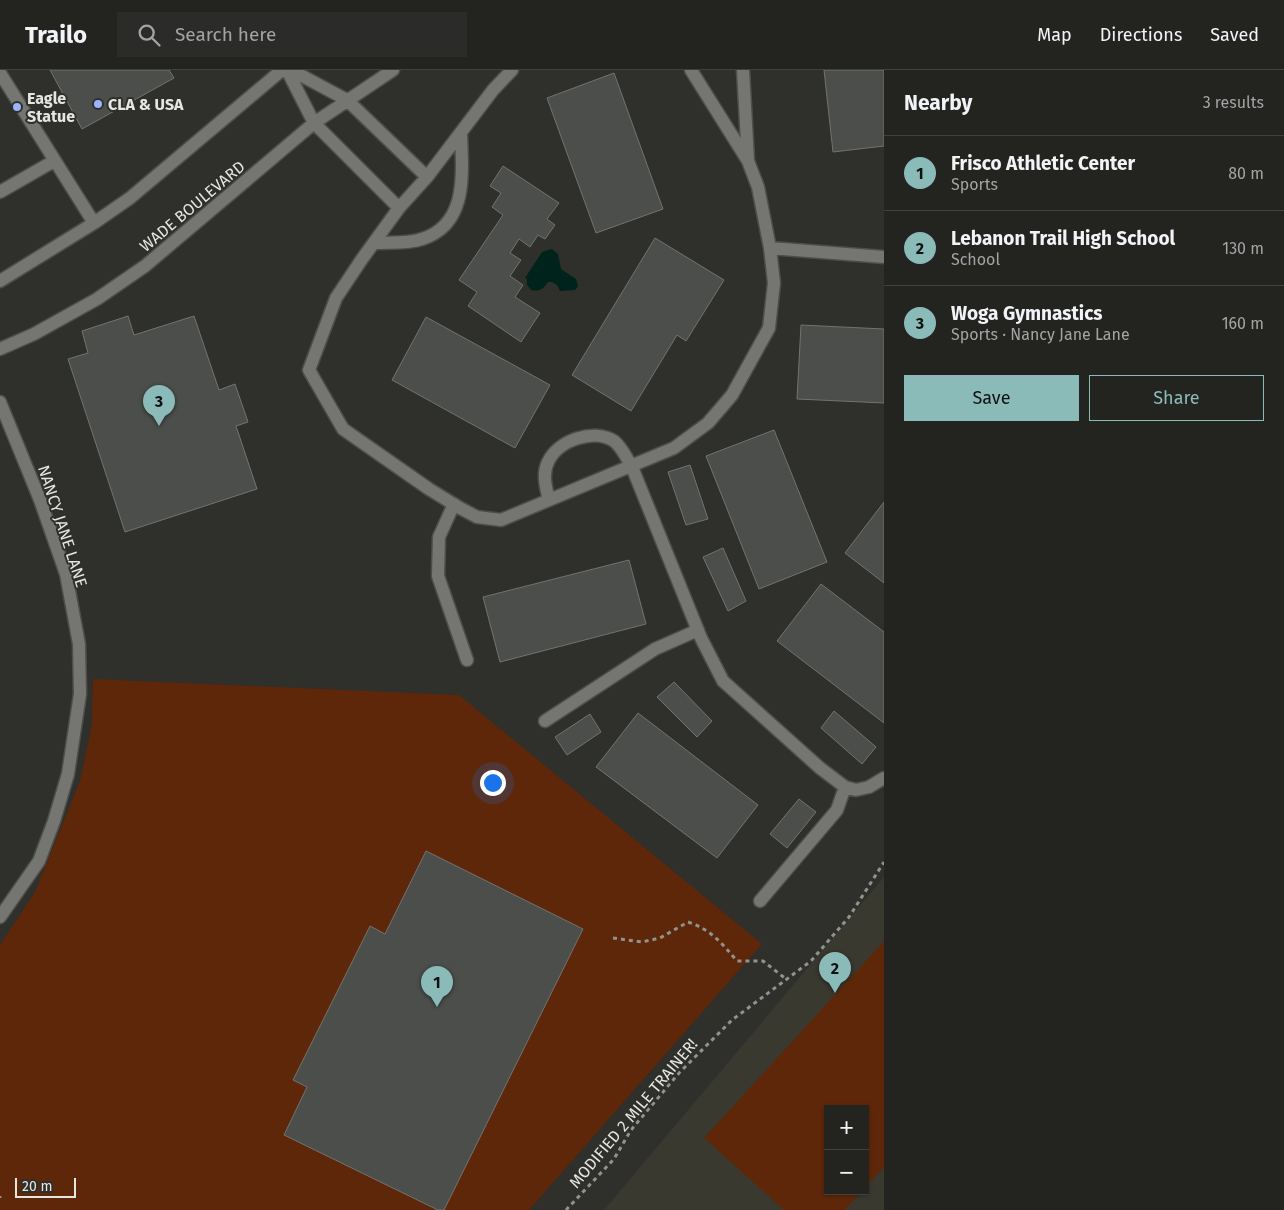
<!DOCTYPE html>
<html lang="en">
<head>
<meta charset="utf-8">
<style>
  :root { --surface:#232320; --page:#2b2b29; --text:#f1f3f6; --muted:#a3a4a5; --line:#40403e; --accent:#8bbbb9 }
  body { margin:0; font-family:"Fira Sans",sans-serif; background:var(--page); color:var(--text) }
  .controls { position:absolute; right:15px; bottom:15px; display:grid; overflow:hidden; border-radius:0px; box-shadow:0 1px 4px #0004 }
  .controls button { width:45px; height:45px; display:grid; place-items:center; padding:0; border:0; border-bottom:1px solid var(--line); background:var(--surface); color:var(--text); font:25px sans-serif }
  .scale { position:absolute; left:15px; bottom:12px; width:61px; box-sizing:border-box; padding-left:5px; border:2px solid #e5e5e2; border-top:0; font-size:14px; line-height:18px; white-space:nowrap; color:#e5e5e2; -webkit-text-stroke:4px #2f2f2b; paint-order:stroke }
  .you { position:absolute; left:492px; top:712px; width:18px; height:18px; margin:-12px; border:4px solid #fff; border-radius:50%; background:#1a73e8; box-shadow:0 0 0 8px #1a73e833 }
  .badge { display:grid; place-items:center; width:32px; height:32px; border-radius:50%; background:var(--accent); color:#111; font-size:16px; font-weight:700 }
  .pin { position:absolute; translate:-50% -41px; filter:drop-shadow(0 1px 2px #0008) }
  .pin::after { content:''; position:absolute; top:26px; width:18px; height:15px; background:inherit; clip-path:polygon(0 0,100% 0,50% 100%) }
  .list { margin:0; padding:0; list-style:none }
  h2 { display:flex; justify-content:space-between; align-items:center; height:65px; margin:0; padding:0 20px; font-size:21px }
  h2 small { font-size:16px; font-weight:400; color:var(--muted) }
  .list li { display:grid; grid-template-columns:32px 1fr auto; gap:15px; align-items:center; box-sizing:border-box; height:75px; padding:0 20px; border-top:1px solid var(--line) }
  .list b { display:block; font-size:19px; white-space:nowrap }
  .list p { margin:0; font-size:16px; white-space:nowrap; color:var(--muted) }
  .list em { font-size:16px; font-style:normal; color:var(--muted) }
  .actions { display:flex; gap:10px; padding:15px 20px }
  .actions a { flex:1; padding:11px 0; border:1px solid var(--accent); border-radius:0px; text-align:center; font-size:18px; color:var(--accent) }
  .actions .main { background:var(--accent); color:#111 }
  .icon { flex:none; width:28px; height:28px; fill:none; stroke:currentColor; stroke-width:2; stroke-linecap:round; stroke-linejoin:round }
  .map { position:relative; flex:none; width:884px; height:1140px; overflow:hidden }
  header { display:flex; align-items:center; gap:30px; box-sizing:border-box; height:70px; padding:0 25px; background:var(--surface); border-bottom:1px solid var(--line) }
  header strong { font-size:24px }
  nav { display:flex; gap:28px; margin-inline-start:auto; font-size:18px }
  .search { width:350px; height:45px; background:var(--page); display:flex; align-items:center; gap:12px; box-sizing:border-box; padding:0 18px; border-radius:0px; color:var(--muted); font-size:19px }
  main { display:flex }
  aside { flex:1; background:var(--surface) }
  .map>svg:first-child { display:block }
</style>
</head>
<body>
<header>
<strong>Trailo</strong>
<div class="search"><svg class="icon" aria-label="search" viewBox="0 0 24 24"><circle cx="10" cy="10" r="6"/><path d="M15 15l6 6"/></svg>Search here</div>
<nav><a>Map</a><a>Directions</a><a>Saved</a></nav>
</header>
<main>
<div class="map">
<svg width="884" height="1140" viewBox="0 0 884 1140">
  <rect width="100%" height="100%" fill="#2f2f2b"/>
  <path fill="#393930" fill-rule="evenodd" d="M 884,807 L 884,1140 L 604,1140 ZM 828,1039 L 865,1039 L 865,1121 L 828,1121 Z"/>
  <path fill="#5e2709" d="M 93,609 L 459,625 L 762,874 L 529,1140 L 0,1140 L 0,875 L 35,822 L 80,711 L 92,655 Z
    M 884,871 L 884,1097 L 865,1118 L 865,1039 L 828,1039 L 828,1121 L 862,1121 L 845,1140 L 784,1140 L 704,1068 Z"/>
  <path fill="#00241b" d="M 552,179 L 558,184 L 561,199 L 576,209 L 578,216 L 575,220 L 560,221 L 557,215 L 552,212 L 548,212 C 543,219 540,222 531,220 L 527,215 L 527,209 L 525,208 L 542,182 Z"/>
  <path fill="#4b4e4a" stroke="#717471" d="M 50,0 L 169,0 L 174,8 L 82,59 Z
    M 824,0 L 884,0 L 884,76 L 833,82 Z
    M 614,3 L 663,139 L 596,163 L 547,28 Z
    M 503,96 L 559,133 L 547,149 L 555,155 L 545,169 L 538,165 L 530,177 L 519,169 L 510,183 L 521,190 L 510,206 L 523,215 L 515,227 L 540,243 L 521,272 L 468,236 L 477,222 L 459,210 L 503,145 L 492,137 L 501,123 L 490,116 Z
    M 655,168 L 724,210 L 686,271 L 677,265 L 631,341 L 572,305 Z
    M 128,246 L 134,265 L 194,246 L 219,320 L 235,314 L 248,352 L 236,356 L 257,419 L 125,462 L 68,289 L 88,283 L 82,261 Z
    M 426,247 L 550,315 L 515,378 L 392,310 Z
    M 801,255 L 884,259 L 884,333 L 797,329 Z
    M 774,360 L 827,492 L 759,519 L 706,386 Z
    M 690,395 L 708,449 L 686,455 L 668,402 Z
    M 884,432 L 884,513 L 845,483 Z
    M 723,478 L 746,531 L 728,541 L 703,487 Z
    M 629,490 L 646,554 L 500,592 L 483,527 Z
    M 821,514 L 884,562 L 884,653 L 777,571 Z
    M 674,612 L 712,651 L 697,667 L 657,627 Z
    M 834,641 L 876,677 L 862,694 L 821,658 Z
    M 638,643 L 758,735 L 717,788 L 596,697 Z
    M 590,644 L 601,662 L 567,685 L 555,667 Z
    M 799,729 L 816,742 L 787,778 L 770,764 Z
    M 426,781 L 583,859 L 444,1140 L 438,1140 L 284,1065 L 307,1017 L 293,1010 L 370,856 L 385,864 Z"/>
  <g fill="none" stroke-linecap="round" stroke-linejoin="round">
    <defs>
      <path id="minor" d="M 287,0 L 314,53 L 399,138
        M 291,0 L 347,30 L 427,107
        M 512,0 L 493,20 L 427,107 L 399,138 L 362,189 L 336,228 L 309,300 L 343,359 L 429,419 L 460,438 L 477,447 L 501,450 L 674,378 L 708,353 L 732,325 L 769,258 L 774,213 L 770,178 L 884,187
        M 691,0 L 748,91 L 758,117 L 770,178
        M 743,0 L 748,90
        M 0,3 L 94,153
        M 0,122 L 54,91
        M 375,173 C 390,172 408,174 422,169 C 469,154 462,102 461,62
        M 0,211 L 94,153 L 130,128 L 282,0
        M 0,279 L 34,264 L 97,229 L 145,196 L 314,53 L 393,0
        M 0,332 L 40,430 L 66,504 L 79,574 L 80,624 L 68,704 L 54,751 L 39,791 L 0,847
        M 549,430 C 546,418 542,404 548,392 C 558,370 594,358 614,371 C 622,377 627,389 632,397 L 701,568 L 723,611 L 820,698 L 845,717 L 856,720 L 869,717 L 884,708
        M 454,434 L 439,467 L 438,506 L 467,590
        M 545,651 L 655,579 L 698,560
        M 760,831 L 837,740 L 845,717"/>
    </defs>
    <use href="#minor" stroke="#4d4d4a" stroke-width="15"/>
    <path stroke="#92928e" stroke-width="3" stroke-dasharray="4 4" stroke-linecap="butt" d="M 613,868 L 642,872 L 660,868 L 688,852 C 710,859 722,873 737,891 L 763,891 L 786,909
      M 0,1126 L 0,1128
      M 566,1140 L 614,1089 L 631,1060 L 679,1003 L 732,950 L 811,891 L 849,847 L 884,792"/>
    <use href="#minor" stroke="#757571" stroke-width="12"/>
  </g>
  <g fill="#9bb5fd" stroke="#2f2f2b" stroke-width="2">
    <circle cx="98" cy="34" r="5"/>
    <circle cx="17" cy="37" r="5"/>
  </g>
  <g text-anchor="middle" stroke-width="4" stroke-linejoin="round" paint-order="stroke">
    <g font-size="16" font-weight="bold" fill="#e5e5e2" stroke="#2f2f2b" text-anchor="start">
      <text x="27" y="34">Eagle<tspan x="27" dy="18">Statue</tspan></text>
      <text x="108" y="40">CLA &amp; USA</text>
    </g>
    <g font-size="16" fill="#e5e5e2" stroke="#2f2f2b">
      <text transform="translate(192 136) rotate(-40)" y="6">WADE BOULEVARD</text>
      <text transform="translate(63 456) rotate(72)" y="6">NANCY JANE LANE</text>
      <text transform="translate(633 1043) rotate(-50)" y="6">MODIFIED 2 MILE TRAINER!</text>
    </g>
  </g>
</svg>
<div class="controls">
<button>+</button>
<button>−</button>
</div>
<div class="scale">20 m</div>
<div class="you"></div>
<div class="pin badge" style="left:437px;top:937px">1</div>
<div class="pin badge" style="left:835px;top:923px">2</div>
<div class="pin badge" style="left:159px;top:356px">3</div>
</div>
<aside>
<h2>Nearby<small>3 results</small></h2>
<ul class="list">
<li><span class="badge">1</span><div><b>Frisco Athletic Center</b><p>Sports</p></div><em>80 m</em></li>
<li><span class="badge">2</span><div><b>Lebanon Trail High School</b><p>School</p></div><em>130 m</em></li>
<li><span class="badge">3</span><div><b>Woga Gymnastics</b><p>Sports · Nancy Jane Lane</p></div><em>160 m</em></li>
</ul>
<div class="actions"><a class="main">Save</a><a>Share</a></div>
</aside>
</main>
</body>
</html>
